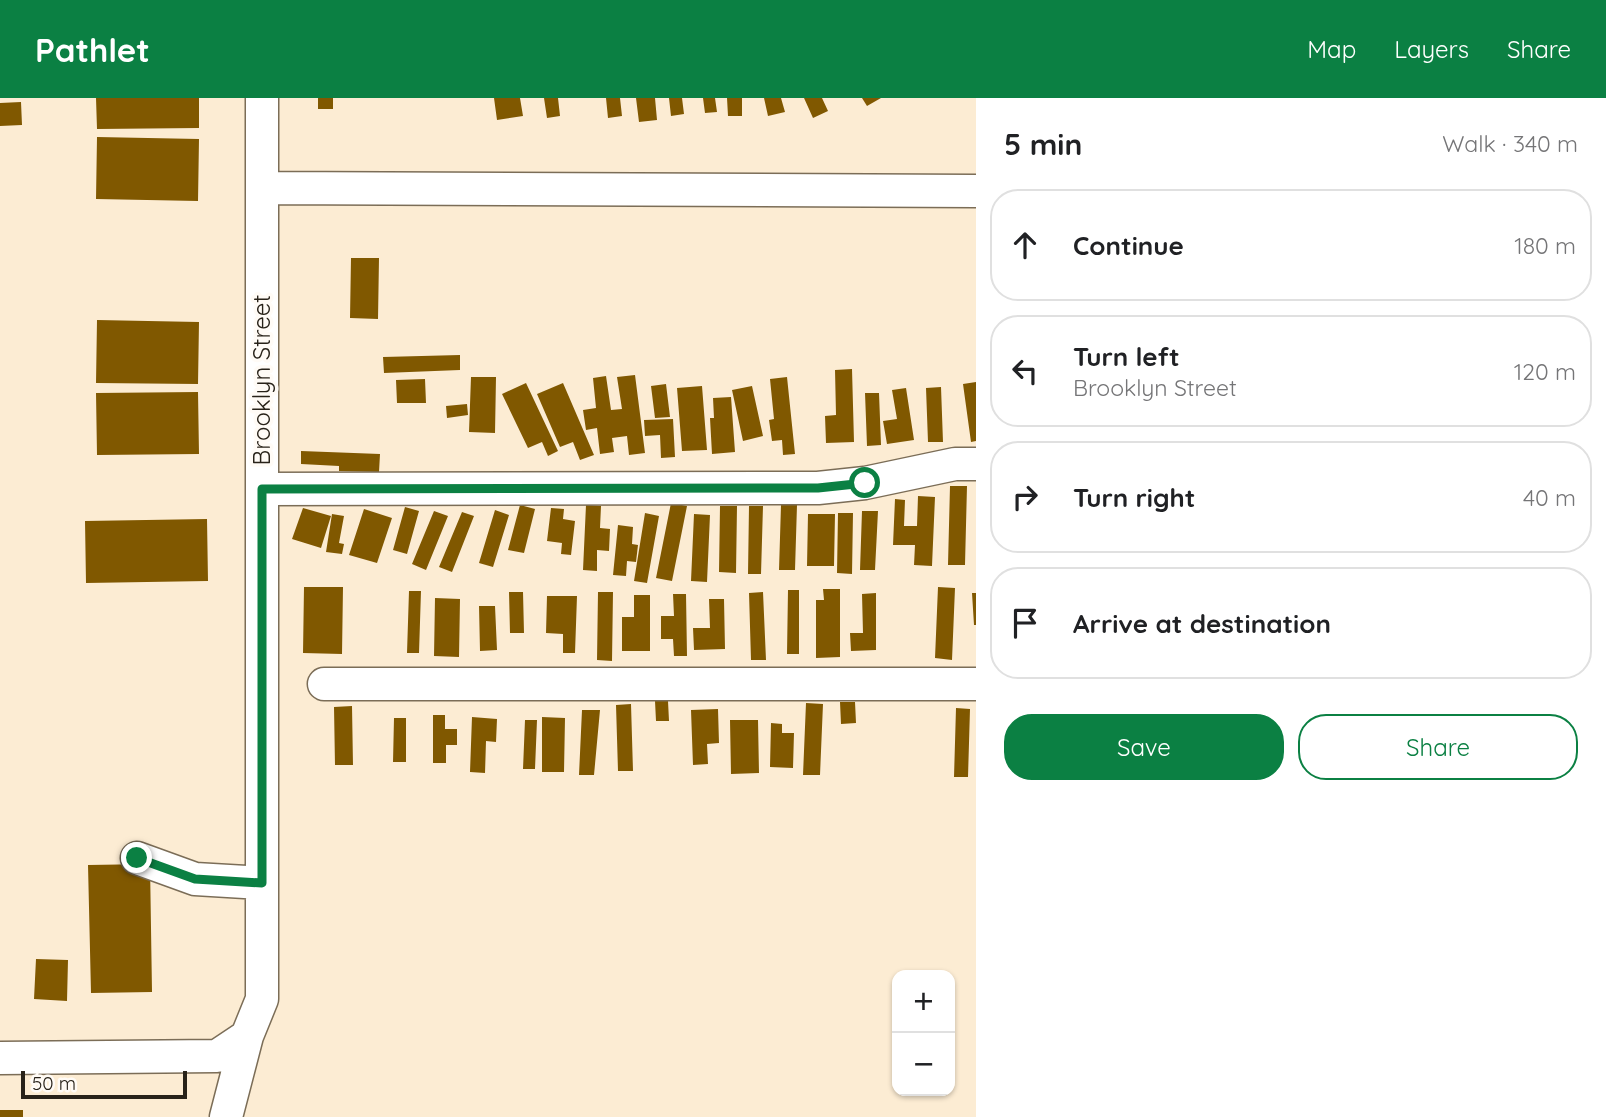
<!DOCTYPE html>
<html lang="en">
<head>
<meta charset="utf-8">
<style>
  :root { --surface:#fff; --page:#f6f6f6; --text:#202124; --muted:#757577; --line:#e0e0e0; --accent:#0b8043 }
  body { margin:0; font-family:Quicksand,sans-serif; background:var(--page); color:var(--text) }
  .controls { position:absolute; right:21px; bottom:21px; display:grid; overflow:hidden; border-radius:14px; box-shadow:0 2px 5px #0004 }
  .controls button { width:63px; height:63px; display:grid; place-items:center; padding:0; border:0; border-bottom:2px solid var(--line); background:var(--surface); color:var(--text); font:35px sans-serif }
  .scale { position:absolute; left:21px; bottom:18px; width:166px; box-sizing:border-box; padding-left:7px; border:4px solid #282219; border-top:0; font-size:19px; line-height:24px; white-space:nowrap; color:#282219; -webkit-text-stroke:5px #fffbf6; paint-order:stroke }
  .stop { position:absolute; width:21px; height:21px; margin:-16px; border:5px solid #0b8043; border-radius:50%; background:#fff }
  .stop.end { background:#0b8043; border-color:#fff; box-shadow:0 2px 7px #0008 }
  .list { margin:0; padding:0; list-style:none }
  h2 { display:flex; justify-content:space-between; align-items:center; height:91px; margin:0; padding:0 28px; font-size:30px }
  h2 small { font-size:23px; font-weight:400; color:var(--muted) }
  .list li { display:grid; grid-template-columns:46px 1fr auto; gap:21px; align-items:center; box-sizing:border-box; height:112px; margin:0 14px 14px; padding:0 14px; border:2px solid var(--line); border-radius:28px }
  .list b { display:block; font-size:26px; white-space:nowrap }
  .list p { margin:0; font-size:23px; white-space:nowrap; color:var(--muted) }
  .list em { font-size:23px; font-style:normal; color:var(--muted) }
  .actions { display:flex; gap:14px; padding:21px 28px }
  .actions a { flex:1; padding:16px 0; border:2px solid var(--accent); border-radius:28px; text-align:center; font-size:24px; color:var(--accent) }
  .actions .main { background:var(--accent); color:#fff }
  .icon { flex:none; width:38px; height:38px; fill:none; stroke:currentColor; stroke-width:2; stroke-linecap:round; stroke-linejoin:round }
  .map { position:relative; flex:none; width:976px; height:1019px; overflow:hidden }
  header { display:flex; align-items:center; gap:42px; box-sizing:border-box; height:98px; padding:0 35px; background:var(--accent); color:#fff }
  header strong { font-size:33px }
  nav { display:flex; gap:38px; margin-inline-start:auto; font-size:24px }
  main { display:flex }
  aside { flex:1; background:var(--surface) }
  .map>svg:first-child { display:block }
</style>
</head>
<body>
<header>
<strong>Pathlet</strong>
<nav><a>Map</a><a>Layers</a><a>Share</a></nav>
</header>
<main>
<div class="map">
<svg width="976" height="1019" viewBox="0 0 976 1019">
  <rect width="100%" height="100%" fill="#fcecd3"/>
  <path fill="#805800" d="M 96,0 L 199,0 L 199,30 L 97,31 Z
    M 318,0 L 333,0 L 333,11 L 318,11 Z
    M 494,0 L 520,0 L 523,18 L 497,22 Z
    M 544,0 L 558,0 L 560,18 L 547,20 Z
    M 606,0 L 620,0 L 622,18 L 608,20 Z
    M 636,0 L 655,0 L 657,22 L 639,24 Z
    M 669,0 L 682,0 L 684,16 L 671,18 Z
    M 703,0 L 715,0 L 717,14 L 705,15 Z
    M 727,0 L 742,0 L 742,18 L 728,18 Z
    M 764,0 L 781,0 L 785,14 L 768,18 Z
    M 804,0 L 822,0 L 828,13 L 813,20 Z
    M 862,0 L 881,0 L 867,8 Z
    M 21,4 L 22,27 L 0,28 L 0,5 Z
    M 97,39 L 199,41 L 198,103 L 96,101 Z
    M 351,160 L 379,160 L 378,221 L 350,220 Z
    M 97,222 L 199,224 L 198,286 L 96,285 Z
    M 460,257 L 460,272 L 384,275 L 383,259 Z
    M 852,271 L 854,344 L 826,345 L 825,318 L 836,317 L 835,272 Z
    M 635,277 L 645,355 L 629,357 L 627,338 L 612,340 L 614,354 L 600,356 L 597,330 L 586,332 L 583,312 L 596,310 L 593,280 L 606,278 L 611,312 L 622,311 L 617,279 Z
    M 471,279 L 496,279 L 495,335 L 469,334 Z
    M 787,279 L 795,356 L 783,357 L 782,342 L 772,343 L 769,322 L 774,321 L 770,281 Z
    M 425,281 L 426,305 L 397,305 L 396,282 Z
    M 976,284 L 976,343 L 971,344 L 963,286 Z
    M 526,285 L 558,353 L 548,358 L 542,344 L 528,350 L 502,296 Z
    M 563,285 L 594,357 L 580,362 L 573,344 L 560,349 L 537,296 Z
    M 666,286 L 670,319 L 655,320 L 651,288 Z
    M 702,288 L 707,352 L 682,353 L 677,290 Z
    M 752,288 L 763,338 L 743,343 L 732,292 Z
    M 941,289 L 943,344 L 928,344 L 926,290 Z
    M 906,290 L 914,342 L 887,346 L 883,323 L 897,321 L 892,292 Z
    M 198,294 L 199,356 L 97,357 L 96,295 Z
    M 865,295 L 879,295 L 881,347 L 867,348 Z
    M 731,299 L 735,354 L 712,356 L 710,320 L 714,320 L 713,300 Z
    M 467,306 L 468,317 L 447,320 L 446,308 Z
    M 673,321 L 675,359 L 661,360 L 660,337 L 645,338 L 644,322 Z
    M 301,353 L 380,356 L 379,374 L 339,373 L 339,368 L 301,366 Z
    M 950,388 L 967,388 L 965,467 L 948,467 Z
    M 918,398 L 935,399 L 932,468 L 914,467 L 915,447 L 893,447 L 895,401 L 905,402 L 904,428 L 917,428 Z
    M 671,405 L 687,408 L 672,483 L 656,480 Z
    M 520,407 L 535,411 L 524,455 L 508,452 Z
    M 586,407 L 601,408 L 600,430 L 610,431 L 609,453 L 597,452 L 597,473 L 583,472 Z
    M 781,407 L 797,407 L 795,472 L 779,472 Z
    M 720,408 L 737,408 L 736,475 L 719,474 Z
    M 749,408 L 763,408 L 761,476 L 748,476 Z
    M 405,409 L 419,413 L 407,456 L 393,452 Z
    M 303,410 L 331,418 L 321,450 L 292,441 Z
    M 551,410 L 564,411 L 563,421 L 575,423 L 571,457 L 561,456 L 562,445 L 547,443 Z
    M 364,411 L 392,420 L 377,465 L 349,457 Z
    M 495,412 L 509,417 L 493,469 L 479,465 Z
    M 434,413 L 448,418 L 426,472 L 412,466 Z
    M 862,413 L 878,413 L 875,472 L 860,472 Z
    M 462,414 L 474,418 L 452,474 L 439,469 Z
    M 645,415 L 659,418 L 647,485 L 634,483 Z
    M 838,415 L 853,415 L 852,476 L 837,475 Z
    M 332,416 L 344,418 L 339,445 L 344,446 L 342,456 L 326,454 Z
    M 694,416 L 710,417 L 707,484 L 691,483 Z
    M 808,416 L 835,416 L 834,468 L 807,468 Z
    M 207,421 L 208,483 L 86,485 L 85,423 Z
    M 618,427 L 633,429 L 632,446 L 638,447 L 636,464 L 627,463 L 626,478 L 613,477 Z
    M 304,489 L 343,489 L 342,556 L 303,555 Z
    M 938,489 L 955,490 L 952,562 L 935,560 Z
    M 823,491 L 840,491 L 840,559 L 816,560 L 816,502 L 824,502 Z
    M 788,492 L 799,492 L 799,556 L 787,556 Z
    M 409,493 L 421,493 L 419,555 L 407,555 Z
    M 509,494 L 523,494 L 524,535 L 510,535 Z
    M 598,494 L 613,494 L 612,563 L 597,562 Z
    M 763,494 L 766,562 L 751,562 L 749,495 Z
    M 876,495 L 876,552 L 851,553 L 850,535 L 863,535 L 862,496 Z
    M 972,495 L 976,495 L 976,527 L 974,527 Z
    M 673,496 L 686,496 L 687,558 L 674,558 L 673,541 L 661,541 L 661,518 L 674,518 Z
    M 634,497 L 650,497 L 650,553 L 622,553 L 622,519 L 634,519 Z
    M 547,498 L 577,498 L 575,555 L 563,555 L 563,536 L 546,535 Z
    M 435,500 L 460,501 L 459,559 L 434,558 Z
    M 709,501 L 724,501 L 725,551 L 694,552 L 693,530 L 710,530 Z
    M 479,508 L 495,508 L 497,552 L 480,553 Z
    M 655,603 L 668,603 L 669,623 L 656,623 Z
    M 840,604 L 855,604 L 856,625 L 841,626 Z
    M 806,605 L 823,606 L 820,677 L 803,677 Z
    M 631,606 L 633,673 L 618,673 L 616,607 Z
    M 352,608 L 353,667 L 335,667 L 334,609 Z
    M 956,610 L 970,611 L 968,679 L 954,679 Z
    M 718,611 L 719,645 L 707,646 L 708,666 L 693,667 L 691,612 Z
    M 582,612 L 600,612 L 594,677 L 579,677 Z
    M 433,617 L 445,617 L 445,631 L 457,631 L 457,647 L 446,647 L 446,665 L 433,665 Z
    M 472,619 L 497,621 L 496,644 L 486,643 L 485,675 L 470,674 Z
    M 542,619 L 565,620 L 564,674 L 542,674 Z
    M 394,620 L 406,620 L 406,664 L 393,664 Z
    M 525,622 L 537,622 L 535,671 L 523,671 Z
    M 730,622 L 758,622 L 759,675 L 731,676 Z
    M 771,625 L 782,626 L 782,635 L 794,635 L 793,670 L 770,669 Z
    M 150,766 L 152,894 L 91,895 L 88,767 Z
    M 36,861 L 68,862 L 67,903 L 34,901 Z
    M 0,1012 L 23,1012 L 23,1019 L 0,1019 Z"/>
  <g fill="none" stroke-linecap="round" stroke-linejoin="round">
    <defs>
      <path id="minor" d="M 262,90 L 976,93
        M 262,391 L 818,390 L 865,385 L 955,366 L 976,366
        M 324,586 L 976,586
        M 137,760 L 195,781 L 262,785
        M 0,960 L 217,958 L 247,938
        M 226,1019 L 247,938 L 262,901 L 262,0"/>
    </defs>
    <use href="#minor" stroke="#7b6d57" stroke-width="35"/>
    <use href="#minor" stroke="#fff" stroke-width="32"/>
  </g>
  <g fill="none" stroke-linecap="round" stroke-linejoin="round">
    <path stroke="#0b8043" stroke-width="9" d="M 137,760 L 195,781 L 262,785 L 262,391 L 818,390 L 865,385"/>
  </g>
  <g text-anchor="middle" stroke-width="7" stroke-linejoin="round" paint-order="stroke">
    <g font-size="24" fill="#282219" stroke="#fffbf6">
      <text transform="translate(262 282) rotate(-90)" y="8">Brooklyn Street</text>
    </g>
  </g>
</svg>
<div class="controls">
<button>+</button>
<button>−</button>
</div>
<div class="scale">50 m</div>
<div class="stop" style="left:865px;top:385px"></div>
<div class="stop end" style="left:137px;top:760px"></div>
</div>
<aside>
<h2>5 min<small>Walk · 340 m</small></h2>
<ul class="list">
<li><svg class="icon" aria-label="ahead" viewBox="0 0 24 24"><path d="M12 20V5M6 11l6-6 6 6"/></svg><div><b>Continue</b></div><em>180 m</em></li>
<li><svg class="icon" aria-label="left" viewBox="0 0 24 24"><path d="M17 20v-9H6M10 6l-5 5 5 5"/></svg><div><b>Turn left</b><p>Brooklyn Street</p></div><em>120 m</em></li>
<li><svg class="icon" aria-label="right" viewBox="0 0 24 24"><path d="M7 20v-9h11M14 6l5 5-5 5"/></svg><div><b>Turn right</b></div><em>40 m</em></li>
<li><svg class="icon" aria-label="arrive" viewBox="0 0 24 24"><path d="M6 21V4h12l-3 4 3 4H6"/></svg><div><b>Arrive at destination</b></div></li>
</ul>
<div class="actions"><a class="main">Save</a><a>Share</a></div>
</aside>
</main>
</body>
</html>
